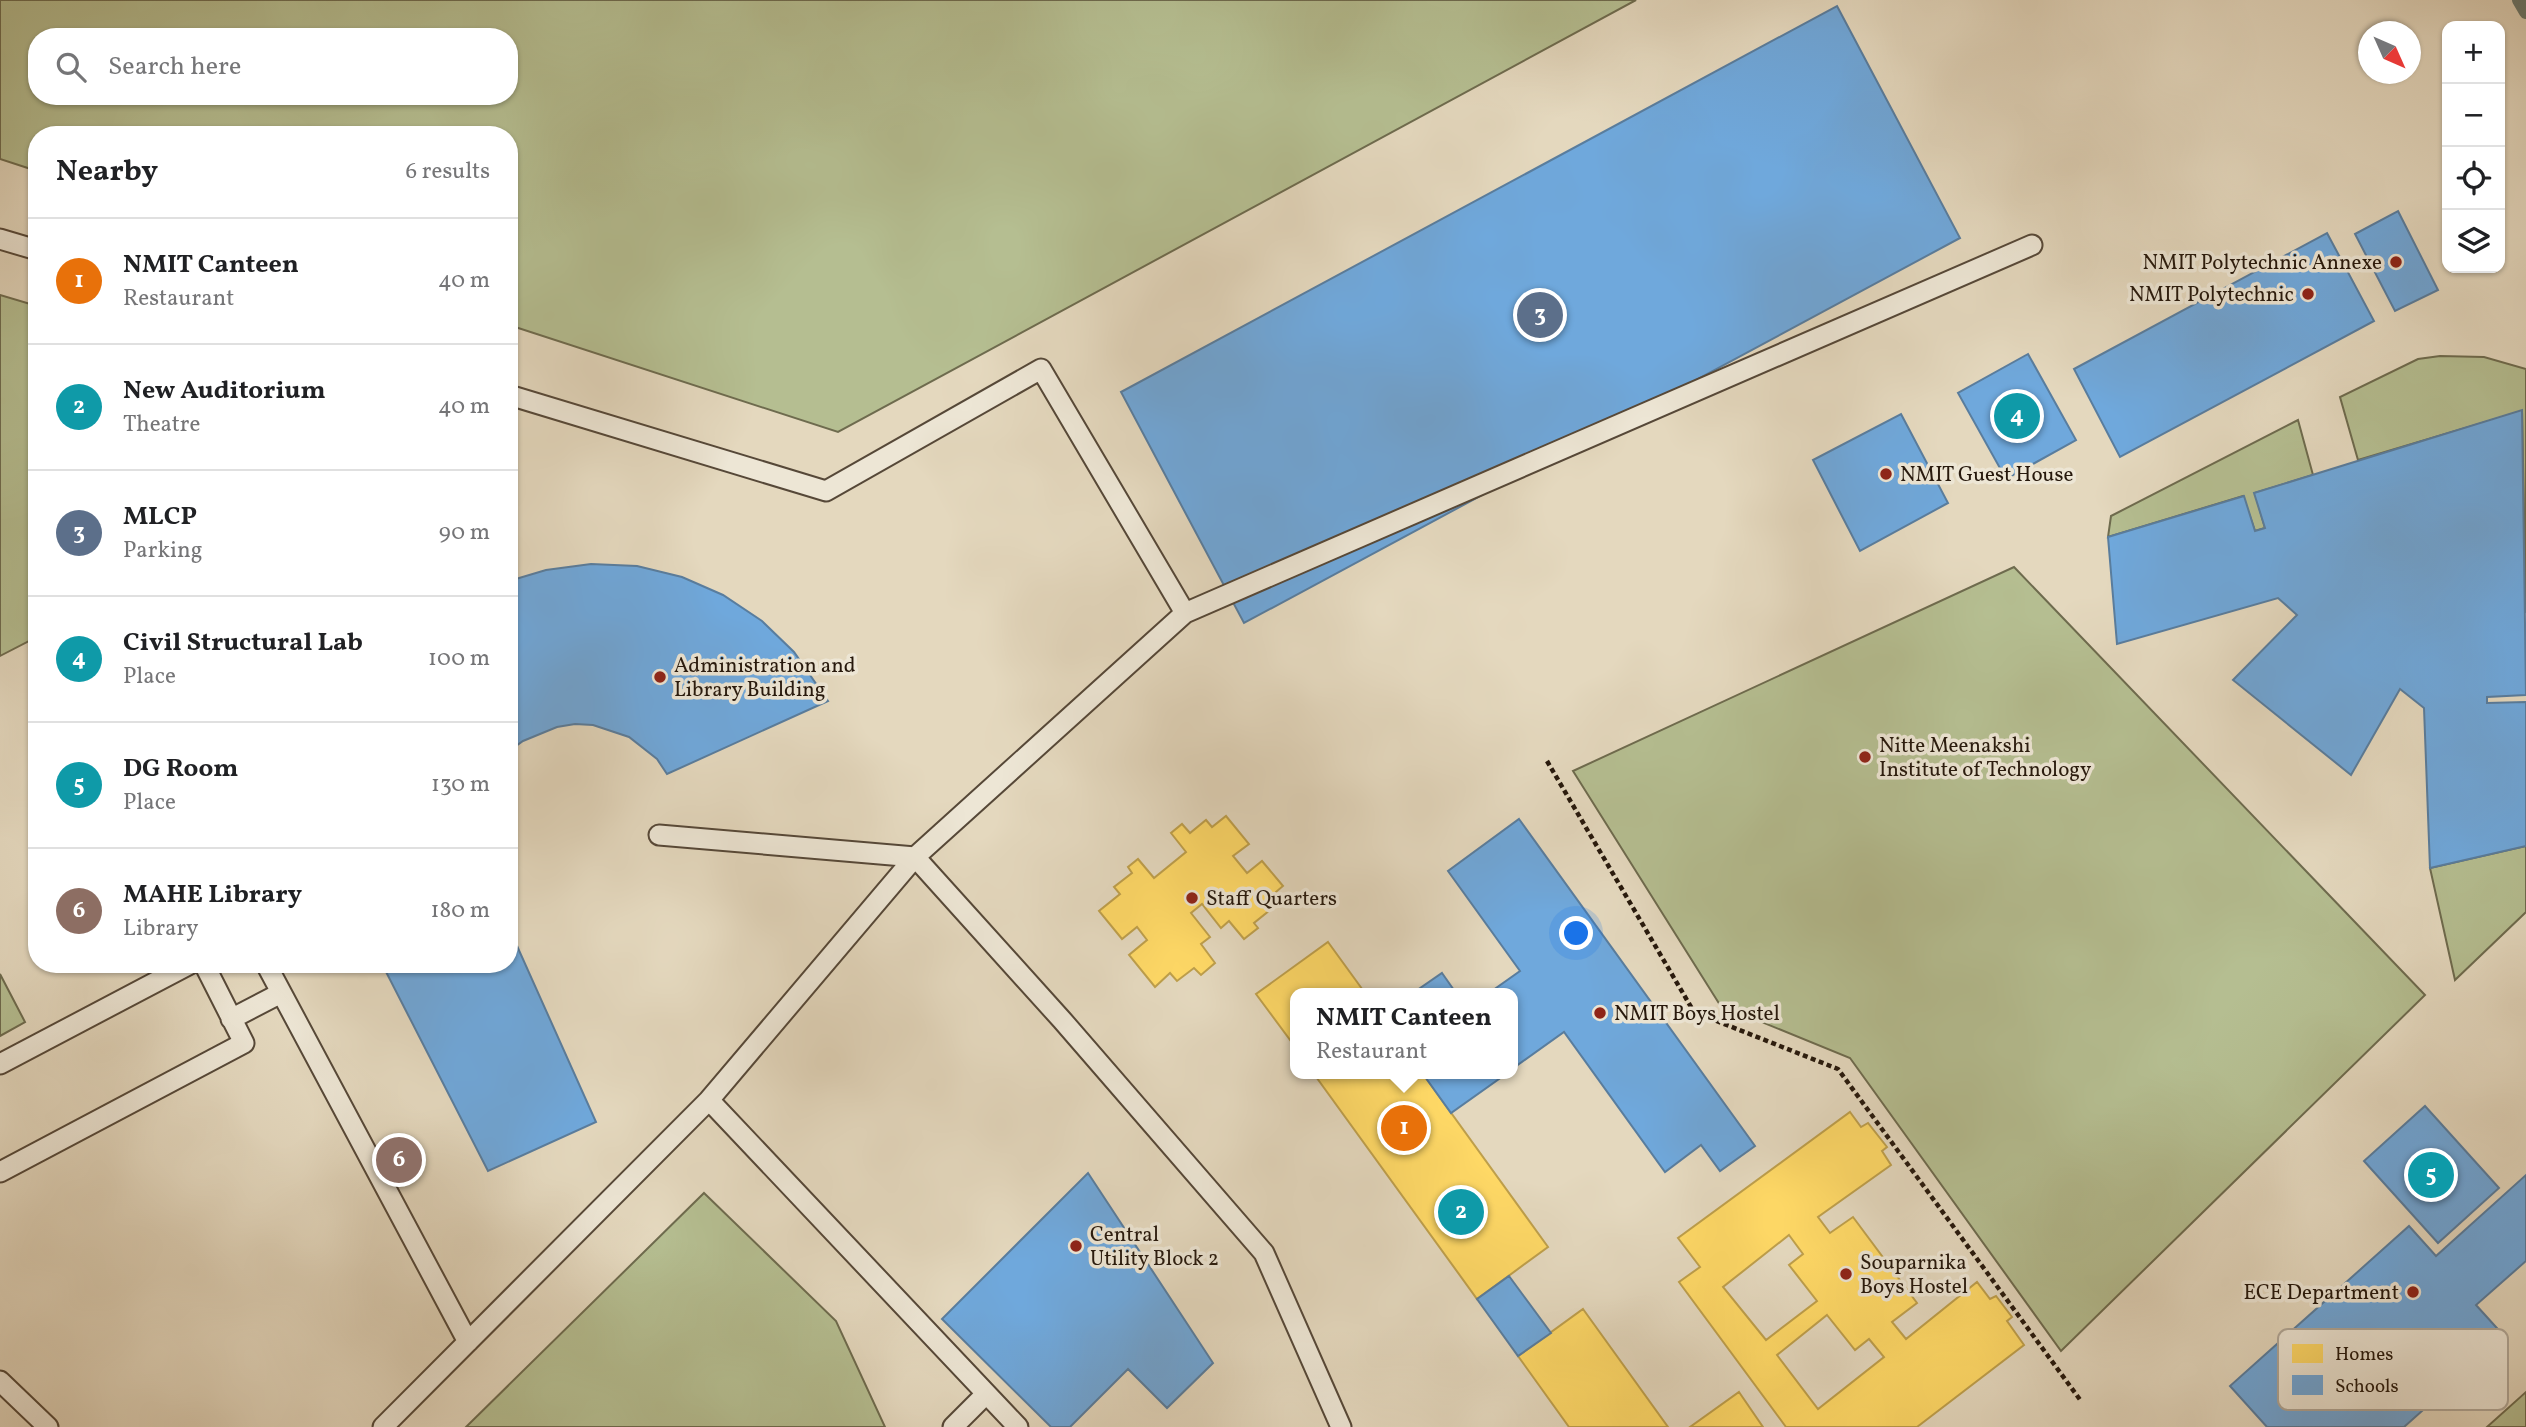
<!DOCTYPE html>
<html lang="en">
<head>
<meta charset="utf-8">
<style>
  :root { --surface:#fff; --page:#f2f2f2; --text:#202124; --muted:#757577; --line:#e0e0e0; --accent:#8f2418 }
  body { margin:0; font-family:Vollkorn,serif; background:var(--page); color:var(--text) }
  .controls { position:absolute; right:21px; top:21px; display:grid; overflow:hidden; border-radius:14px; box-shadow:0 2px 5px #0004 }
  .controls button { width:63px; height:63px; display:grid; place-items:center; padding:0; border:0; border-bottom:2px solid var(--line); background:var(--surface); color:var(--text); font:35px sans-serif }
  .compass { position:absolute; left:2358px; top:21px; width:63px; height:63px; border-radius:50%; background:var(--surface); box-shadow:0 2px 5px #0004; rotate:135deg }
  .you { position:absolute; left:1577px; top:934px; width:24px; height:24px; margin:-18px; border:5px solid #fff; border-radius:50%; background:#1a73e8; box-shadow:0 0 0 10px #1a73e833 }
  .badge { display:grid; place-items:center; width:46px; height:46px; border-radius:50%; background:var(--accent); color:#fff; font-size:23px; font-weight:700 }
  .pin { position:absolute; translate:-50% -50%; border:4px solid #fff; box-shadow:0 2px 7px #0006 }
  .popup { position:absolute; left:1290px; top:988px; width:228px; height:91px; box-sizing:border-box; display:grid; place-content:center; border-radius:14px; background:var(--surface); filter:drop-shadow(0 2px 5px #0005); font-size:23px; white-space:nowrap; color:var(--muted) }
  .popup b { font-size:26px; color:var(--text) }
  .popup::after { content:''; position:absolute; left:50%; top:100%; margin-left:-14px; border:14px solid transparent; border-top-color:var(--surface) }
  .list { margin:0; padding:0; list-style:none }
  h2 { display:flex; justify-content:space-between; align-items:center; height:91px; margin:0; padding:0 28px; font-size:30px }
  h2 small { font-size:23px; font-weight:400; color:var(--muted) }
  .list li { display:grid; grid-template-columns:46px 1fr auto; gap:21px; align-items:center; box-sizing:border-box; height:126px; padding:0 28px; border-top:2px solid var(--line) }
  .list b { display:block; font-size:26px; white-space:nowrap }
  .list p { margin:0; font-size:23px; white-space:nowrap; color:var(--muted) }
  .list em { font-size:23px; font-style:normal; color:var(--muted) }
  .icon { flex:none; width:38px; height:38px; fill:none; stroke:currentColor; stroke-width:2; stroke-linecap:round; stroke-linejoin:round }
  .map { position:relative; flex:none; width:2526px; height:1427px; overflow:hidden }
  .search { position:absolute; background:var(--surface); box-shadow:0 2px 5px #0004; left:28px; top:28px; width:490px; height:77px; display:flex; align-items:center; gap:18px; box-sizing:border-box; padding:0 24px; border-radius:28px; color:var(--muted); font-size:26px }
  .panel { position:absolute; background:var(--surface); box-shadow:0 2px 5px #0004; left:28px; top:126px; width:490px; height:847px; border-radius:28px }
  .map>svg:first-child { display:block }
</style>
</head>
<body>
<div class="map">
<svg width="2526" height="1427" viewBox="0 0 2526 1427">
  <rect width="100%" height="100%" fill="#e4d8be"/>
  <filter id="stains"><feTurbulence type="fractalNoise" baseFrequency=".00286" numOctaves="4"/><feColorMatrix values="0 0 0 0 .2 0 0 0 0 .09 0 0 0 0 .02 0 0 0 .5 -.17"/></filter>
  <radialGradient id="worn" r=".72"><stop offset=".6" stop-color="#630" stop-opacity="0"/><stop offset="1" stop-color="#630" stop-opacity=".3"/></radialGradient>
  <path fill="#b5be91" stroke="#6e6b4e" stroke-width="2" fill-rule="evenodd" d="M 0,0 L 1636,0 L 838,432 L 509,325 L 509,135 L 37,135 L 37,171 L 0,159 ZM 37,37 L 509,37 L 509,96 L 37,96 Z
    M 0,295 L 37,306 L 37,637 L 0,656 Z
    M 2440,356 L 2484,357 L 2526,369 L 2526,613 L 2522,411 L 2358,460 L 2340,397 L 2418,359 Z
    M 2298,420 L 2313,475 L 2255,493 L 2265,528 L 2255,531 L 2243,496 L 2108,537 L 2111,516 Z
    M 2014,567 L 2425,995 L 2061,1351 L 1850,1058 L 1720,1005 L 1573,771 Z
    M 2526,846 L 2526,912 L 2455,980 L 2430,868 Z
    M 0,974 L 25,1022 L 0,1036 Z
    M 704,1193 L 836,1321 L 885,1427 L 466,1427 Z
    M 2526,1392 L 2526,1427 L 2487,1427 Z"/>
  <path fill="#ffd966" stroke="#be9f4b" stroke-width="2" fill-rule="evenodd" d="M 1226,816 L 1249,844 L 1233,856 L 1247,873 L 1262,861 L 1283,886 L 1264,902 L 1270,910 L 1254,923 L 1258,928 L 1244,939 L 1229,921 L 1221,928 L 1202,904 L 1191,913 L 1210,937 L 1201,944 L 1215,963 L 1201,975 L 1194,968 L 1177,981 L 1170,973 L 1155,987 L 1129,955 L 1147,940 L 1137,927 L 1122,939 L 1099,911 L 1120,894 L 1114,887 L 1132,873 L 1128,867 L 1138,859 L 1154,878 L 1186,852 L 1171,833 L 1182,824 L 1190,833 L 1206,820 L 1212,827 Z
    M 1328,942 L 1365,993 L 1296,993 L 1296,1048 L 1256,994 Z
    M 1314,1074 L 1423,1074 L 1548,1247 L 1477,1299 Z
    M 1850,1112 L 1861,1127 L 1868,1123 L 1887,1147 L 1882,1151 L 1891,1165 L 1818,1217 L 1830,1233 L 1853,1217 L 1917,1303 L 1892,1322 L 1906,1339 L 1977,1282 L 1990,1299 L 1996,1296 L 2012,1317 L 2007,1321 L 2024,1345 L 1917,1427 L 1786,1427 L 1679,1282 L 1700,1267 L 1678,1238 ZM 1789,1235 L 1803,1254 L 1789,1265 L 1817,1301 L 1766,1340 L 1723,1287 ZM 1827,1315 L 1855,1350 L 1869,1339 L 1884,1357 L 1818,1409 L 1777,1355 Z
    M 1583,1309 L 1668,1427 L 1569,1427 L 1518,1356 Z
    M 1739,1392 L 1763,1427 L 1690,1427 Z"/>
  <path fill="#6fa8dc" stroke="#597d9e" stroke-width="2" d="M 1837,6 L 1960,238 L 1244,623 L 1121,392 Z
    M 2398,211 L 2438,290 L 2395,311 L 2355,234 Z
    M 2327,233 L 2374,321 L 2120,457 L 2074,369 Z
    M 2028,354 L 2076,440 L 2006,479 L 1958,393 Z
    M 2522,410 L 2526,695 L 2487,697 L 2487,703 L 2526,702 L 2526,846 L 2430,868 L 2424,708 L 2400,689 L 2351,775 L 2233,680 L 2297,615 L 2278,598 L 2117,644 L 2108,537 L 2244,496 L 2255,531 L 2265,528 L 2254,493 Z
    M 1901,414 L 1948,503 L 1860,551 L 1813,460 Z
    M 591,564 L 637,566 L 682,577 L 723,595 L 762,621 L 794,652 L 828,701 L 667,774 L 657,759 L 629,737 L 593,725 L 575,724 L 557,727 L 523,741 L 509,751 L 509,581 L 546,570 Z
    M 1519,819 L 1755,1146 L 1720,1171 L 1701,1145 L 1665,1172 L 1564,1032 L 1512,1069 L 1512,993 L 1489,993 L 1520,971 L 1448,871 Z
    M 509,928 L 596,1122 L 488,1171 L 382,964 L 509,964 Z
    M 1442,973 L 1456,993 L 1413,993 Z
    M 1423,1074 L 1506,1074 L 1451,1113 Z
    M 2425,1106 L 2499,1188 L 2438,1243 L 2364,1161 Z
    M 1088,1173 L 1213,1363 L 1167,1408 L 1128,1369 L 1070,1427 L 1051,1427 L 942,1319 Z
    M 2526,1175 L 2526,1261 L 2476,1305 L 2505,1337 L 2404,1427 L 2267,1427 L 2230,1386 L 2409,1226 L 2436,1256 Z
    M 1509,1276 L 1551,1333 L 1518,1356 L 1477,1299 Z"/>
  <g fill="none" stroke-linecap="round" stroke-linejoin="round">
    <path stroke="#697970" stroke-width="14" d="M 2519,0 L 2526,12"/>
    <defs>
      <path id="lane" d="M 0,239 L 37,250
        M 509,395 L 826,491 L 1041,369 L 1185,613
        M 659,835 L 915,857 L 1062,1020 L 1264,1253 L 1341,1427
        M 266,964 L 468,1342
        M 231,1019 L 281,993
        M 0,1064 L 190,964
        M 0,1172 L 244,1043 L 204,964
        M 0,1381 L 48,1427
        M 383,1427 L 709,1100
        M 953,1427 L 986,1394
        M 1018,1427 L 709,1100 L 915,857 L 1185,613 L 2032,245"/>
    </defs>
    <use href="#lane" stroke="#564838" stroke-width="23"/>
    <path stroke="#26180c" stroke-width="4.5" stroke-dasharray="5 3.5" stroke-linecap="butt" d="M 1547,761 L 1694,1012 L 1838,1069 L 2081,1401"/>
    <use href="#lane" stroke="#ede6d5" stroke-width="19"/>
  </g>
  <g fill="#8f2418" stroke="#ede6d5" stroke-width="2.5">
    <circle cx="2396" cy="262" r="7"/>
    <circle cx="2308" cy="294" r="7"/>
    <circle cx="1886" cy="474" r="7"/>
    <circle cx="660" cy="677" r="7"/>
    <circle cx="1865" cy="757" r="7"/>
    <circle cx="1192" cy="898" r="7"/>
    <circle cx="1600" cy="1013" r="7"/>
    <circle cx="1076" cy="1246" r="7"/>
    <circle cx="1846" cy="1274" r="7"/>
    <circle cx="2413" cy="1292" r="7"/>
  </g>
  <g text-anchor="middle" stroke-width="7" stroke-linejoin="round" paint-order="stroke">
    <g font-size="21" fill="#26180c" stroke="#ede6d5" text-anchor="start">
      <text x="2382" y="269" text-anchor="end">NMIT Polytechnic Annexe</text>
      <text x="2294" y="301" text-anchor="end">NMIT Polytechnic</text>
      <text x="1900" y="481">NMIT Guest House</text>
      <text x="674" y="672">Administration and<tspan x="674" dy="24">Library Building</tspan></text>
      <text x="1879" y="752">Nitte Meenakshi<tspan x="1879" dy="24">Institute of Technology</tspan></text>
      <text x="1206" y="905">Staff Quarters</text>
      <text x="1614" y="1020">NMIT Boys Hostel</text>
      <text x="1090" y="1241">Central<tspan x="1090" dy="24">Utility Block 2</tspan></text>
      <text x="1860" y="1269">Souparnika<tspan x="1860" dy="24">Boys Hostel</tspan></text>
      <text x="2399" y="1299" text-anchor="end">ECE Department</text>
    </g>
  </g>
  <rect x="2278" y="1329" width="230" height="81" rx="10" fill="#ede6d5" stroke="#b1a899" stroke-width="2"/>
  <rect x="2292" y="1344" width="31" height="19" fill="#ffd966"/>
  <rect x="2292" y="1375" width="31" height="20" fill="#6fa8dc"/>
  <g font-size="19" fill="#26180c">
    <text x="2335" y="1360">Homes</text>
    <text x="2335" y="1392">Schools</text>
  </g>
  <rect width="100%" height="100%" filter="url(#stains)"/>
  <rect width="100%" height="100%" fill="url(#worn)"/>
</svg>
<div class="controls">
<button>+</button>
<button>−</button>
<button><svg class="icon" aria-label="locate" viewBox="0 0 24 24"><circle cx="12" cy="12" r="6"/><path d="M12 2v4M12 18v4M2 12h4M18 12h4"/></svg></button>
<button><svg class="icon" aria-label="layers" viewBox="0 0 24 24"><path d="M12 4l9 5-9 5-9-5zM3 14l9 5 9-5"/></svg></button>
</div>
<svg class="compass" viewBox="-18 -18 36 36"><path d="M0-13l5 13h-10z" fill="#e53935"/><path d="M0 13l5-13h-10z" fill="#757577"/></svg>
<div class="you"></div>
<div class="pin badge" style="left:1404px;top:1128px;background:#e8710a">1</div>
<div class="popup"><b>NMIT Canteen</b>Restaurant</div>
<div class="pin badge" style="left:1461px;top:1212px;background:#0f9aa8">2</div>
<div class="pin badge" style="left:1540px;top:315px;background:#5c6f8a">3</div>
<div class="pin badge" style="left:2017px;top:416px;background:#0f9aa8">4</div>
<div class="pin badge" style="left:2431px;top:1175px;background:#0f9aa8">5</div>
<div class="pin badge" style="left:399px;top:1160px;background:#8d6e63">6</div>
<div class="search"><svg class="icon" aria-label="search" viewBox="0 0 24 24"><circle cx="10" cy="10" r="6"/><path d="M15 15l6 6"/></svg>Search here</div>
<section class="panel">
<h2>Nearby<small>6 results</small></h2>
<ul class="list">
<li><span class="badge" style="background:#e8710a">1</span><div><b>NMIT Canteen</b><p>Restaurant</p></div><em>40 m</em></li>
<li><span class="badge" style="background:#0f9aa8">2</span><div><b>New Auditorium</b><p>Theatre</p></div><em>40 m</em></li>
<li><span class="badge" style="background:#5c6f8a">3</span><div><b>MLCP</b><p>Parking</p></div><em>90 m</em></li>
<li><span class="badge" style="background:#0f9aa8">4</span><div><b>Civil Structural Lab</b><p>Place</p></div><em>100 m</em></li>
<li><span class="badge" style="background:#0f9aa8">5</span><div><b>DG Room</b><p>Place</p></div><em>130 m</em></li>
<li><span class="badge" style="background:#8d6e63">6</span><div><b>MAHE Library</b><p>Library</p></div><em>180 m</em></li>
</ul>
</section>
</div>
</body>
</html>
